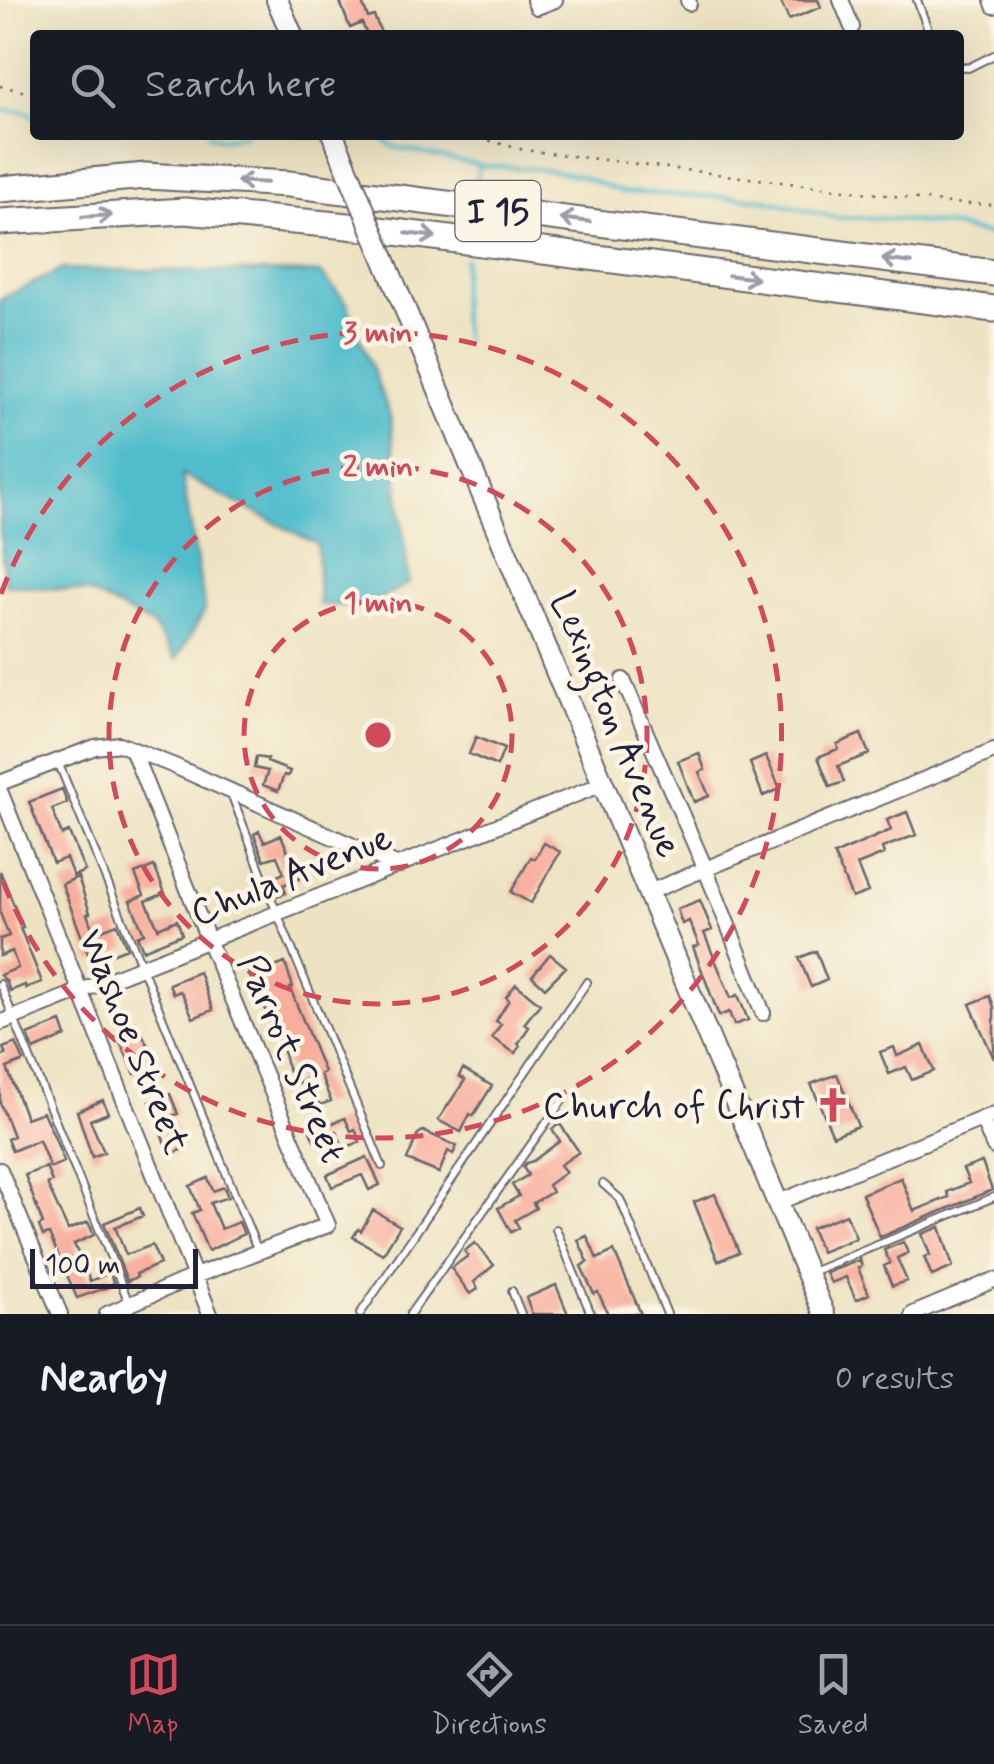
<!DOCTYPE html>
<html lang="en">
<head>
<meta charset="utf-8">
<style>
  :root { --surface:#171b24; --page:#20242c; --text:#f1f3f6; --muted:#9ea1a6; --line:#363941; --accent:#d1495b }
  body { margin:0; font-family:Mynerve,sans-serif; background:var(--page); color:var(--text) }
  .scale { position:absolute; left:30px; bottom:25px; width:168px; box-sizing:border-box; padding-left:10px; border:5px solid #22223b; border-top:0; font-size:28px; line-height:35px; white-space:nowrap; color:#22223b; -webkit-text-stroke:8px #fcf5e5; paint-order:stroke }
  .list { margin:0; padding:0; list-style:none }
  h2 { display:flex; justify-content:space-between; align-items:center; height:130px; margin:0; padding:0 40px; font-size:42px }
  h2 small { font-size:32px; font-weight:400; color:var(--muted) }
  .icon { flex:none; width:55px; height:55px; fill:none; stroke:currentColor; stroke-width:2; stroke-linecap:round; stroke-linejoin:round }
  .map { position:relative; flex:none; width:994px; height:1314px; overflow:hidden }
  .search { position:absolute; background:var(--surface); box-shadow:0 10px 40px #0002; left:30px; right:30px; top:30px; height:110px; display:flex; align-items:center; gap:25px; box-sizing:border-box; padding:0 35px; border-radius:10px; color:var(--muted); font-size:38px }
  .sheet { height:310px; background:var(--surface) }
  nav { display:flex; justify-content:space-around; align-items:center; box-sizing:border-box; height:140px; border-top:2px solid var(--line); background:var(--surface); font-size:28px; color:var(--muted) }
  nav a { display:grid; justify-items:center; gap:5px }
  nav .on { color:var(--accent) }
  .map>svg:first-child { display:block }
</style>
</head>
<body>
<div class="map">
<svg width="994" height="1314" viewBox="0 0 994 1314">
  <rect width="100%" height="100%" fill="#fcf5e5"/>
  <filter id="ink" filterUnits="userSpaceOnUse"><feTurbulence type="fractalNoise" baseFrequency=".01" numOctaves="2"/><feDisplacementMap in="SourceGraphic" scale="20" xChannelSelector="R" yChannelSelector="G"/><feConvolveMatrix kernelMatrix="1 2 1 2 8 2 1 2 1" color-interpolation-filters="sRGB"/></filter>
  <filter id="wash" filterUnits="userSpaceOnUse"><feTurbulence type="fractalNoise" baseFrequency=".0048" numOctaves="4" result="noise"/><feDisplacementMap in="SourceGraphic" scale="40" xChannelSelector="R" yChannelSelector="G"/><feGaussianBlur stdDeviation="2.25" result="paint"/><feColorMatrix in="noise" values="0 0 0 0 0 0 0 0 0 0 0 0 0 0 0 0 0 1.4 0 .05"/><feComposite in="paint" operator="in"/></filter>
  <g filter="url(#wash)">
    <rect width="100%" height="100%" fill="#ede3c3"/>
    <path fill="#51bdcc" stroke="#3a7084" stroke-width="2.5" d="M 63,269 L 321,273 L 347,303 L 390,415 L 409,583 L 367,605 L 319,605 L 317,544 L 182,475 L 205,610 L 176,660 L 153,626 L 88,592 L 5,584 L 0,533 L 0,299 Z"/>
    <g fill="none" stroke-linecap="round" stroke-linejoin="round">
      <path stroke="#51bdcc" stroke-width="4" d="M 0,110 L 27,112 L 35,117
        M 209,135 L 222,139 L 244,135
        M 385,141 L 394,147 L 480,165 L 549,170 L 577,175 L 622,192 L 760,199 L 837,218 L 881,218 L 945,225 L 994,236
        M 476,186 L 479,166
        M 465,338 C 458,311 460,286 465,259"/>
    </g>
    <g id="blocks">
      <path fill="#f8ae9d" d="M 346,0 L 361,0 L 368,18 L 374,16 L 382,35 L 367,35 L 362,23 L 350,28 L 340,2 Z
        M 780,0 L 818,0 L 821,7 L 789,20 Z
        M 861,734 L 869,754 L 838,766 L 844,782 L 830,787 L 818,757 L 838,749 L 837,744 Z
        M 476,737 L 504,749 L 497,766 L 469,754 Z
        M 699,753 L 705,770 L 699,772 L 709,796 L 694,802 L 678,761 Z
        M 766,756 L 780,789 L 763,796 L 750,763 Z
        M 256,757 L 268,759 L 267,762 L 290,771 L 288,776 L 284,775 L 278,791 L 263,785 L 268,771 L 254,768 Z
        M 62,789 L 67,803 L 52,809 L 62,835 L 69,832 L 85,871 L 73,876 L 66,858 L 53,863 L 29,802 Z
        M 907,812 L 916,835 L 882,848 L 884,854 L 857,865 L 868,892 L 852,898 L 834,855 L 891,830 L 887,820 Z
        M 259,831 L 264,842 L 281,835 L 293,864 L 302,861 L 308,875 L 283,885 L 286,893 L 278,896 L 271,879 L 284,873 L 277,856 L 264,860 L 254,834 Z
        M 544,843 L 560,852 L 531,903 L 511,892 L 531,857 L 535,859 Z
        M 154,866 L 165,893 L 146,901 L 158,928 L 177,920 L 182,934 L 143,950 L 137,936 L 144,933 L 130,901 L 144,895 L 135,874 Z
        M 0,871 L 23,927 L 20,928 L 42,982 L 26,988 L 25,985 L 10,991 L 6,981 L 0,975 L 18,968 L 12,951 L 0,956 L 0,939 L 9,936 L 0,913 Z
        M 78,877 L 90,913 L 87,914 L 94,933 L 117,924 L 127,948 L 91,962 L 62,884 Z
        M 700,900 L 712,930 L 704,933 L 731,998 L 738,995 L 748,1020 L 734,1025 L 729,1012 L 719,1016 L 693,947 L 699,945 L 689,921 L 682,924 L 677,909 Z
        M 816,951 L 827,980 L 811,987 L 799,958 Z
        M 550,954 L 566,967 L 545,988 L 532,976 Z
        M 285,963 L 293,987 L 290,988 L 324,1072 L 320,1074 L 331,1101 L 320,1105 L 309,1078 L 298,1083 L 293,1070 L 289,1071 L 280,1042 L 250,977 Z
        M 199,972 L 213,1010 L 193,1018 L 183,995 L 180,991 L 173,994 L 169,984 Z
        M 516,984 L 540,1004 L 524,1024 L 529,1027 L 518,1044 L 520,1046 L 515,1053 L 492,1038 L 501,1024 L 496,1021 L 509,1000 L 506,997 Z
        M 990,996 L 994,1007 L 994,1059 L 970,1004 Z
        M 61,1022 L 66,1036 L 34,1050 L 28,1035 Z
        M 139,1027 L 157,1065 L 135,1074 L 117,1036 Z
        M 16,1043 L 24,1061 L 7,1068 L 26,1118 L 43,1112 L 54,1136 L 64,1162 L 50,1168 L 39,1140 L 12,1151 L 7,1139 L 13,1136 L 0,1103 L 0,1052 L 2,1056 L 6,1055 L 3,1048 Z
        M 923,1045 L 934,1071 L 912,1080 L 906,1067 L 889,1074 L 880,1052 L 894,1047 L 897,1056 Z
        M 463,1069 L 492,1086 L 473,1116 L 470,1114 L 461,1132 L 438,1120 L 465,1080 L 459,1076 Z
        M 837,1074 L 858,1126 L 833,1136 L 811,1084 Z
        M 170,1094 L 178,1114 L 171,1116 L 184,1149 L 169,1155 L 150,1102 Z
        M 103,1100 L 108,1113 L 90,1120 L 104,1152 L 92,1157 L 77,1111 Z
        M 345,1118 L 351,1131 L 355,1129 L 360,1142 L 344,1148 L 336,1131 L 314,1140 L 310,1132 Z
        M 560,1124 L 579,1152 L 560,1165 L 566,1172 L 548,1185 L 552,1192 L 533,1203 L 536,1208 L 515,1220 L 519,1228 L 511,1232 L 498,1208 L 519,1196 L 512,1185 L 528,1175 L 523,1167 L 526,1163 L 533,1161 L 560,1141 L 552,1129 Z
        M 423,1131 L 457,1146 L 453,1154 L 448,1151 L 439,1173 L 407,1160 L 418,1134 Z
        M 367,1157 L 380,1185 L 369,1190 L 362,1175 L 332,1187 L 327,1175 Z
        M 982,1162 L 992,1190 L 880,1237 L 862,1194 L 901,1178 L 914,1211 L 949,1197 L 947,1192 L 969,1183 L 963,1169 Z
        M 46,1167 L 52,1182 L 47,1184 L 68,1230 L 88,1222 L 94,1235 L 74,1244 L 90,1281 L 110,1273 L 114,1285 L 77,1298 L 49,1234 L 43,1236 L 39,1226 L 43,1224 L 25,1175 Z
        M 208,1178 L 213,1191 L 224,1187 L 228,1197 L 210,1203 L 221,1229 L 239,1222 L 244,1234 L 208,1251 L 192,1213 L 200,1210 L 190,1186 Z
        M 715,1194 L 739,1252 L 718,1261 L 694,1202 Z
        M 140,1208 L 143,1216 L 115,1227 L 126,1255 L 152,1245 L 160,1264 L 136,1274 L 137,1277 L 127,1281 L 104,1223 Z
        M 373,1210 L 400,1226 L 383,1254 L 353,1237 L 358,1229 L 361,1231 Z
        M 846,1214 L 856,1238 L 821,1252 L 811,1228 Z
        M 940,1227 L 953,1267 L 932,1276 L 924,1257 L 930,1255 L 922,1234 Z
        M 587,1236 L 597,1259 L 614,1251 L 641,1314 L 608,1314 L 598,1292 L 594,1294 L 581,1266 L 588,1262 L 578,1240 Z
        M 903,1242 L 908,1253 L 897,1258 L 907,1281 L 892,1286 L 884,1266 L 890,1263 L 884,1250 Z
        M 475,1243 L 494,1265 L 474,1282 L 478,1289 L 470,1294 L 451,1268 L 468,1256 L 464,1251 Z
        M 860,1260 L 862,1266 L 858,1268 L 869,1294 L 856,1300 L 846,1277 L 831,1283 L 826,1273 Z
        M 556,1285 L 568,1314 L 532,1314 L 526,1298 Z"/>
    </g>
  </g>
  <g filter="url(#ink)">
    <use href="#blocks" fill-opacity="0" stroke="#69666b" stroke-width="2.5"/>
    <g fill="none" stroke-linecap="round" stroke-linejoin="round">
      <defs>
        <path id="lane" d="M 917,0 L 930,35
          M 959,66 L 968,68 L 994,55
          M 58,762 L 258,1251
          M 232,796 L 277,913 L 382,1166
          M 0,984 L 129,1303
          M 603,1184 L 620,1199 L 667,1314
          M 556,1229 L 591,1314
          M 809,1273 L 994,1197
          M 512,1291 L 521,1314
          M 360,1314 L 587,982
          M 410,1314 L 562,1101"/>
        <path id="street" d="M 534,0 L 537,7 L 555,0
          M 688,0 L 689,3
          M 841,0 L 852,27
          M 992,0 L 994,6
          M 623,680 L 705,868 L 763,1013
          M 0,783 L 95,747 L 119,744 L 172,765 L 398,866
          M 0,791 L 210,1314
          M 649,892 L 994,751
          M 0,1023 L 605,783
          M 982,1119 L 994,1147
          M 0,1170 L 60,1314
          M 779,1202 L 994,1114
          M 107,1314 L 195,1276 L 328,1225 L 209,942 L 132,749
          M 913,1314 L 994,1280"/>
        <path id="secondary" d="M 277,0 L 292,35
          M 333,135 L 344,161
          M 388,268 L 824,1314"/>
        <path id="highway" d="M 0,189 L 146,176 L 289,184 L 994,273
          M 0,222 L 185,211 L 348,226 L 994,309"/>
      </defs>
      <use href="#lane" stroke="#69666b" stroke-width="10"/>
      <use href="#street" stroke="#69666b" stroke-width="18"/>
      <use href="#secondary" stroke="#69666b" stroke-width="24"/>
      <use href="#highway" stroke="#69666b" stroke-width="29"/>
      <path stroke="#69666b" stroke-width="2.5" stroke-dasharray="2.5 8" stroke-linecap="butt" d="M 0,86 L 35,94
        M 469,135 L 524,150 L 950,203 L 994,205"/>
      <use href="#lane" stroke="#fff" stroke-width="6"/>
      <use href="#street" stroke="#fff" stroke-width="14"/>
      <use href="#secondary" stroke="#fff" stroke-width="20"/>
      <use href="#highway" stroke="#fff" stroke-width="25"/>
      <defs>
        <path id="secondary-bridge" d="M 344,161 L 388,268"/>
      </defs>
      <use href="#secondary-bridge" stroke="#69666b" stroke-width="24" stroke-linecap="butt"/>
      <use href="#secondary-bridge" stroke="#fff" stroke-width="20"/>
    </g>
    <defs><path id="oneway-shaft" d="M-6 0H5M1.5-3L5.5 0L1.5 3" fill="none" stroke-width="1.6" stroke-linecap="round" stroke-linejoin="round" transform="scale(2.5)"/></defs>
    <g stroke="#9c9ca7">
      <use href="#oneway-shaft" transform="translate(252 182) rotate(-177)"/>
      <use href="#oneway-shaft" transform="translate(97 216) rotate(-3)"/>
      <use href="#oneway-shaft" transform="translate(575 220) rotate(-173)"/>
      <use href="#oneway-shaft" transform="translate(421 235) rotate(7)"/>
      <use href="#oneway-shaft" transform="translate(897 261) rotate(-173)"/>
      <use href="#oneway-shaft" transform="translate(743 277) rotate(7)"/>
    </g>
  </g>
  <g fill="none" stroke="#d1495b" stroke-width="5" stroke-dasharray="18 12">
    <circle cx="378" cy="735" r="134"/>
    <circle cx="378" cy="735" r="269"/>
    <path d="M1 594A403 403 0 1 1 1 876"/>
  </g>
  <defs>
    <symbol id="church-bare" viewBox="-9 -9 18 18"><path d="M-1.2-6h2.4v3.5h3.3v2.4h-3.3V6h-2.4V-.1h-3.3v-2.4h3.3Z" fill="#d1495b" stroke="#fcf5e5" stroke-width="2.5" paint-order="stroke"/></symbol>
  </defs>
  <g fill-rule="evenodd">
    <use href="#church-bare" x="808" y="1080" width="50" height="50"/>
  </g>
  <g text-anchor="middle" stroke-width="9" stroke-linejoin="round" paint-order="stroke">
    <rect fill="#fcf5e5" stroke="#63616e" stroke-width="2.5" x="455.5" y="181" width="85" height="60" rx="8"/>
    <g font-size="35" font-weight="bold" fill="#22223b">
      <text x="498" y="223">I 15</text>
    </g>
    <g font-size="38" fill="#22223b" stroke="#fcf5e5">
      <text transform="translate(617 724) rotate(67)" y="13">Lexington Avenue</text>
      <text transform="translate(291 874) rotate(-22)" y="13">Chula Avenue</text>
      <text transform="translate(135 1041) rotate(68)" y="13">Washoe Street</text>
      <text transform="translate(293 1058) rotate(67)" y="13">Parrot Street</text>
    </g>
    <g font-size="38" fill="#22223b" stroke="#fcf5e5" text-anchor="end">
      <text x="805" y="1118">Church of Christ</text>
    </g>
  </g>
  <circle cx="378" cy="735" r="15" fill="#d1495b" stroke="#fcf5e5" stroke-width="5"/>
  <g font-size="30" text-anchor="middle" font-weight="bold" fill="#d1495b" stroke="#fcf5e5" stroke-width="9" stroke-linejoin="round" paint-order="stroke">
    <text x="378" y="342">3 min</text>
    <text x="378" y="476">2 min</text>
    <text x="378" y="612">1 min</text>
  </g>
</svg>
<div class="scale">100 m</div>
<div class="search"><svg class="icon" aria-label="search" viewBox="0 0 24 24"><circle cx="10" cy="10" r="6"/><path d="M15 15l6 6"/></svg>Search here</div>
</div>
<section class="sheet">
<h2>Nearby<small>0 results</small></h2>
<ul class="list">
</ul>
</section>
<nav>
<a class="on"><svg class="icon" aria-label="map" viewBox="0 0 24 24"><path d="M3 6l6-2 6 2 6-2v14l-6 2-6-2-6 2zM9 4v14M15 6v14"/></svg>Map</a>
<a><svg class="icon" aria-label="directions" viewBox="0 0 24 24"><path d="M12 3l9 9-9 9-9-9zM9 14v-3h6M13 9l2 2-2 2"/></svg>Directions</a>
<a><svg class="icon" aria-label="saved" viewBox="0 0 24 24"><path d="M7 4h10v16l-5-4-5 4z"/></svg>Saved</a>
</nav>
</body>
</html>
